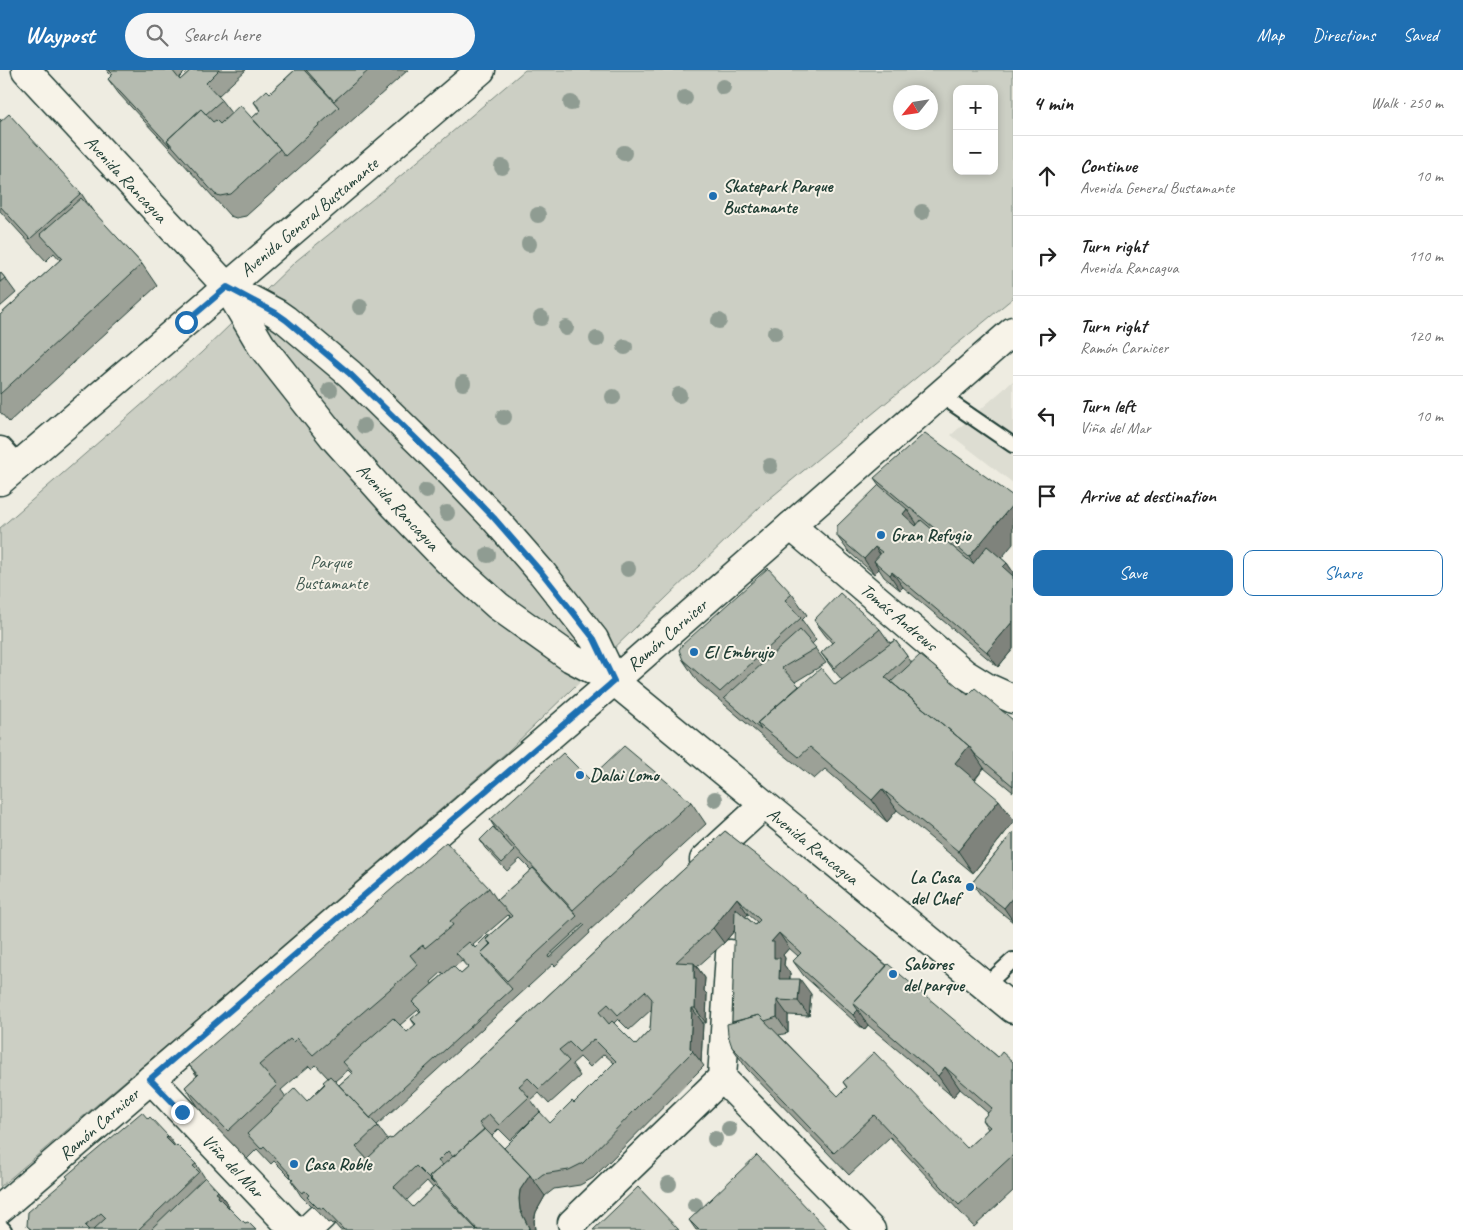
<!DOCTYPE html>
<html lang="en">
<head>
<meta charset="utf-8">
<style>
  :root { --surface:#fff; --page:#f6f6f6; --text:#222; --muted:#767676; --line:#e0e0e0; --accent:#1f6fb2 }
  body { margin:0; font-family:Caveat,sans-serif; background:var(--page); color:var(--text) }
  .controls { position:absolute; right:15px; top:15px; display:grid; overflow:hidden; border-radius:10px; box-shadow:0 2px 8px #0003 }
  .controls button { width:45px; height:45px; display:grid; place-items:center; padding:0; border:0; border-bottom:1px solid var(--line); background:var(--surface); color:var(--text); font:25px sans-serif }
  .compass { position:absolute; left:893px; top:15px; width:45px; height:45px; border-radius:50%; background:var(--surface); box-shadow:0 2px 8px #0003; rotate:240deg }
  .stop { position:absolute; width:15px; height:15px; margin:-11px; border:4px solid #1f6fb2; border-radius:50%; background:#fff }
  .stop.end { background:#1f6fb2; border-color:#fff; box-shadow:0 1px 5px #0008 }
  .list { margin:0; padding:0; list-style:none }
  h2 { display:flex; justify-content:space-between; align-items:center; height:65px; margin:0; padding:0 20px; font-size:21px }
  h2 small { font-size:16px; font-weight:400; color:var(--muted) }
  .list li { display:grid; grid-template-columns:32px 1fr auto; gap:15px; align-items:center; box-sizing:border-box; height:80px; padding:0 20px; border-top:1px solid var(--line) }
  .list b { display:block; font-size:19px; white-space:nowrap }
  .list p { margin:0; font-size:16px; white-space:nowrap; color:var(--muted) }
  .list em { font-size:16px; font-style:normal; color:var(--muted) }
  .actions { display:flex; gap:10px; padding:15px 20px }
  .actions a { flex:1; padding:11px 0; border:1px solid var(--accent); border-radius:10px; text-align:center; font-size:18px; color:var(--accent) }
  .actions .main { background:var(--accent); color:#fff }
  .icon { flex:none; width:28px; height:28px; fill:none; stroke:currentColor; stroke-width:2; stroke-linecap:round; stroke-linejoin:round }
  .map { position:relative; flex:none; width:1013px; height:1160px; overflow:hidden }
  header { display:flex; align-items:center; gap:30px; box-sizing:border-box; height:70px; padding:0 25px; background:var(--accent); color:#fff }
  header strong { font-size:24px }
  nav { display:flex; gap:28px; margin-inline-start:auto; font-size:18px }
  .search { width:350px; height:45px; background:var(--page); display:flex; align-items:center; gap:12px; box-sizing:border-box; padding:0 18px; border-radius:28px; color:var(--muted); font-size:19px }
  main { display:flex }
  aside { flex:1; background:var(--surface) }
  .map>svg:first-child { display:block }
</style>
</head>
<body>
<header>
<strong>Waypost</strong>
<div class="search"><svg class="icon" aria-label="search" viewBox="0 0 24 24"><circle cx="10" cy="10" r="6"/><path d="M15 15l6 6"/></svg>Search here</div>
<nav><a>Map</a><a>Directions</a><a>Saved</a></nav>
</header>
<main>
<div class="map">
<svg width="1013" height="1160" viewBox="0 0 1013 1160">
  <rect width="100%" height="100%" fill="#eeece1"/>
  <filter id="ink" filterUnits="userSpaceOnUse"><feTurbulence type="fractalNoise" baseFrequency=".02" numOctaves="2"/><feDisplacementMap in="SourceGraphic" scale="10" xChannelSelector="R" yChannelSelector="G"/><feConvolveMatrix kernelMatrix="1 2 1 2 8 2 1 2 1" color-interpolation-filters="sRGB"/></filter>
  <g filter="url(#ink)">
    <path fill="#ddddd2" d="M 1013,311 L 1013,413 L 951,365 Z"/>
    <path fill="#cccfc4" stroke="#76867c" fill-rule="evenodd" d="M 525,0 L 1013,0 L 1013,228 L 763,434 L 507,682 L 198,949 L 0,1117 L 0,458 L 201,283 L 296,191 L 384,120 ZM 957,19 L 994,19 L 994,101 L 957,101 ZM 901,22 L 931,22 L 931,52 L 901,52 Z"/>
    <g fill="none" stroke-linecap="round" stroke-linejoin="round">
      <defs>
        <path id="lane" d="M 940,325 L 1013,375
          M 985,916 L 1013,890
          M 0,1156 L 4,1160"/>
        <path id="street" d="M 0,381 L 15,398
          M 791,456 L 965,604 L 986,617 L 1013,629
          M 704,790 L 764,735
          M 722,1008 L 871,1160
          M 151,1009 L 294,1160
          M 572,1153 L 722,1008 L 730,884
          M 307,1160 L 322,1146"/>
        <path id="secondary" d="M 0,411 L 481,0
          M 0,1139 L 614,611 L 1013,261"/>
        <path id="primary" d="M 26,0 L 227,217 L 261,275 L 335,369 L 393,434 L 447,490 L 498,536 L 571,588 L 614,611 L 1013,939
          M 227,217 L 276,243 L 286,250 L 350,304 L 454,406 L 494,448 L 542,503 L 594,569 L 614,611"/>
      </defs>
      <use href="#lane" stroke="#1f3d34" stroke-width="18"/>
      <use href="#street" stroke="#1f3d34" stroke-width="31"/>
      <use href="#secondary" stroke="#1f3d34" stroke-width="31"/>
      <use href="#primary" stroke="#1f3d34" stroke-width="31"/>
      <use href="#lane" stroke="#f7f3e8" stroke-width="14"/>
      <use href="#street" stroke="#f7f3e8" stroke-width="28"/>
      <use href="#secondary" stroke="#f7f3e8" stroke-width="28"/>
      <use href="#primary" stroke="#f7f3e8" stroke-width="28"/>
    </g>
    <g fill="#8f9c92">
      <circle cx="723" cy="17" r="8"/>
      <circle cx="685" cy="28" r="8"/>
      <circle cx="571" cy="33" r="8"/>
      <circle cx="624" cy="83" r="8"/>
      <circle cx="502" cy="97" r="8"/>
      <circle cx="922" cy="142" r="8"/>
      <circle cx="538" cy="145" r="8"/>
      <circle cx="529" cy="174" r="8"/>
      <circle cx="360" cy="237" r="8"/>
      <circle cx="541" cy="248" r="8"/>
      <circle cx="719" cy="251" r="8"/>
      <circle cx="566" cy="258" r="8"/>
      <circle cx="775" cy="263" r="8"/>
      <circle cx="597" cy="269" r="8"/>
      <circle cx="625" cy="277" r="8"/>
      <circle cx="463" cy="313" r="8"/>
      <circle cx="330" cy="320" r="8"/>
      <circle cx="679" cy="325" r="8"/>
      <circle cx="613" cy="327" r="8"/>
      <circle cx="504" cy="347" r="8"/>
      <circle cx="364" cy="356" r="8"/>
      <circle cx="770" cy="396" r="8"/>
      <circle cx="426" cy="421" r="8"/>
      <circle cx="447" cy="443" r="8"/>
      <circle cx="488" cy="485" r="8"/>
      <circle cx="628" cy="499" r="8"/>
      <circle cx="715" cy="729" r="8"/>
      <circle cx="729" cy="1059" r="8"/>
      <circle cx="715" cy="1069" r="8"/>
      <circle cx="669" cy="1114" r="8"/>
      <circle cx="695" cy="1135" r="8"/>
    </g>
    <path fill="#9ca197" stroke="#1f3d34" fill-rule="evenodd" d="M 106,0 L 187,0 L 179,8 L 180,10 L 191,0 L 246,0 L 218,26 L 231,43 L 252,48 L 260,41 L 254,32 L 270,23 L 295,0 L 408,0 L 246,146 L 236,148 L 230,146 L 182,92 L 119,24 L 108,9 L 112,6 Z
      M 0,49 L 81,123 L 94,143 L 142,194 L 157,216 L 9,352 L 0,342 L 0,245 L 60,190 L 54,183 L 46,191 L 0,141 Z
      M 0,202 L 5,208 L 16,223 L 0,237 Z
      M 874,408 L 1001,488 L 1007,493 L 1013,502 L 1013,579 L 998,597 L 903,517 L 900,520 L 884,507 L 879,499 L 874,504 L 848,481 L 837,466 L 879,415 Z
      M 792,524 L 807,545 L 802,550 L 816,570 L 812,574 L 826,593 L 795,612 L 799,616 L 835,615 L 842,610 L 832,598 L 821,583 L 832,573 L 825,565 L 814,550 L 880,559 L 890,573 L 895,570 L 912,593 L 1013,650 L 1013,722 L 984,698 L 975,710 L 1013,749 L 1013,753 L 973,803 L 897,740 L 887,752 L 825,699 L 814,709 L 772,675 L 698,612 L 683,590 Z
      M 589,709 L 691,732 L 706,754 L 589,861 L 590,863 L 555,896 L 553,894 L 377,1055 L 387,1069 L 391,1069 L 471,997 L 725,761 L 998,987 L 1013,992 L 1013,1121 L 974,1157 L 890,1067 L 849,1105 L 747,999 L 732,977 L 732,952 L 735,860 L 724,873 L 697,897 L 705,908 L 704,921 L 707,924 L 706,953 L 703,953 L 701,992 L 704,996 L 593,1108 L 580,1115 L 554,1119 L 545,1126 L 536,1142 L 534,1151 L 535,1160 L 340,1160 L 334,1153 L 332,1154 L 330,1152 L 328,1153 L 314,1137 L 313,1138 L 301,1126 L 291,1110 L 292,1109 L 274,1091 L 271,1094 L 257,1079 L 247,1089 L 204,1045 L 185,1017 L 197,1006 L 189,995 L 489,818 L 497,830 L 531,800 L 520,789 L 507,801 L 485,778 L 480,770 L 498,763 L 490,750 ZM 748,844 L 757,852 L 755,855 L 745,846 ZM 508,845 L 510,847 L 489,867 L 475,878 L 473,875 ZM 789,878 L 798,886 L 793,891 L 804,906 L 864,960 L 868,955 L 953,1027 L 960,1019 L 988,1043 L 982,1050 L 988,1059 L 967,1078 L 843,1012 L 847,1018 L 838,1026 L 779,965 L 788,963 L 788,945 L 809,946 L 811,924 L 790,909 L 790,903 L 784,895 L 785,888 L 783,885 ZM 462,891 L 468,898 L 461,904 L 454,897 ZM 442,902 L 444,904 L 432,914 L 431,912 ZM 652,939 L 650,960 L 636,975 L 614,953 L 618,949 L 629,960 ZM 418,940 L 420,942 L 411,949 L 415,955 L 407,962 L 400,955 ZM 604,984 L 614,993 L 574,1033 L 550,1053 L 504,1078 L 492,1066 L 499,1059 L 510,1070 L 540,1042 L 531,1030 L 539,1023 L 549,1034 L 580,1006 L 572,994 L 580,987 L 590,997 ZM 316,995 L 328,1008 L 324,1014 L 307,1031 L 286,1027 L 281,1020 L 309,996 L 312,999 ZM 348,1000 L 352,1004 L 339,1015 L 335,1011 ZM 427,1111 L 433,1118 L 413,1137 L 406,1131 Z
      M 1013,762 L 1013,852 L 983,828 L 972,813 Z
      M 175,1077 L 196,1094 L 205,1108 L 218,1121 L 229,1136 L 228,1137 L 242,1151 L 256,1160 L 31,1160 L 27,1156 Z
      M 689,1150 L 828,1160 L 696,1160 Z"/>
    <path fill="#7f837b" stroke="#1f3d34" d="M 1013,434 L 1013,474 L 984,509 L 969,487 Z
      M 907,439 L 917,454 L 913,460 L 903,444 Z
      M 875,477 L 885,492 L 874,491 L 879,499 L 874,504 L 864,489 Z
      M 1007,493 L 1013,502 L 1013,512 L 1003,497 Z
      M 892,502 L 903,517 L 900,520 L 890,505 Z
      M 1013,551 L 1013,579 L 998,597 L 987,582 Z
      M 969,676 L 984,698 L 970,715 L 955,693 Z
      M 882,719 L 897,740 L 887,752 L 872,730 Z
      M 999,730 L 1013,749 L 1013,753 L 973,803 L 958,781 Z
      M 1013,827 L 1013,851 L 1004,838 Z
      M 737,828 L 748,844 L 724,873 L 713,858 Z
      M 779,863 L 789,878 L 783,885 L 785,888 L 784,895 L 790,903 L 789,924 L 779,909 L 774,888 L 771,872 Z
      M 694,893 L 705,908 L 704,921 L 707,924 L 706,953 L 695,938 L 694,909 Z
      M 800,909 L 811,924 L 809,946 L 798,931 Z
      M 777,930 L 788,945 L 788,963 L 777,947 Z
      M 692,938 L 703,953 L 701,992 L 690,978 Z
      M 858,940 L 868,955 L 864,960 L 853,945 Z
      M 945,997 L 960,1019 L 953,1027 L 938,1006 Z
      M 168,1066 L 183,1087 L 166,1068 Z
      M 530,1105 L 545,1126 L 536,1142 L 534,1151 L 535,1160 L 530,1160 L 520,1140 L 519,1129 L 520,1120 Z
      M 218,1121 L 229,1136 L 228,1137 L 218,1127 L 216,1123 Z"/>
    <path fill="#b5bbb0" stroke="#1f3d34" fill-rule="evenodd" d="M 109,0 L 172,0 L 180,10 L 191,0 L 219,0 L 206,13 L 222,30 L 206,44 L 201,39 L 167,70 L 171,77 L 108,9 L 113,4 Z
      M 295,0 L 304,0 L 339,37 L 285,86 L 280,79 L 252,48 L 261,40 L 254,32 L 267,20 L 270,23 Z
      M 306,0 L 369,0 L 334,31 Z
      M 240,35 L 280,79 L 231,124 L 220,126 L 215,124 L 167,70 L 201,39 L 213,52 L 216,50 L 220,54 Z
      M 9,44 L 81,123 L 30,169 L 0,136 L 0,52 Z
      M 81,128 L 142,194 L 0,324 L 0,245 L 62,188 L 40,164 Z
      M 0,202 L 5,208 L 0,212 Z
      M 925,363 L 1013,426 L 1013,434 L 969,487 L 874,408 Z
      M 879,415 L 907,439 L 903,444 L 916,456 L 921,450 L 973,494 L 987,476 L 1007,493 L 1003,497 L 1013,506 L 1013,551 L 987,582 L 892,502 L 890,505 L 874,491 L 882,482 L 875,477 L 864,489 L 837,466 L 837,456 Z
      M 768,498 L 792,524 L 785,530 L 801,548 L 720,622 L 683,590 L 679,580 L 682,575 Z
      M 840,523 L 880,559 L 834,598 L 821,583 L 834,571 L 814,550 Z
      M 800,560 L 816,578 L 782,598 L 799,616 L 757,653 L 761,660 L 724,628 Z
      M 895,570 L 907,586 L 885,607 L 969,676 L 955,693 L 999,730 L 958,781 L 882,719 L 872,730 L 810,677 L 799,687 L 757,653 L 821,598 L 835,615 Z
      M 920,585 L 968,625 L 975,618 L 1013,650 L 1013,716 L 975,684 L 969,676 L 891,612 Z
      M 624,676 L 691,732 L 573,840 L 490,750 L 563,683 L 589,709 Z
      M 493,757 L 515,781 L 502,793 L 480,770 Z
      M 725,761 L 765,792 L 887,896 L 853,933 L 858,940 L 853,945 L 793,891 L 801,883 L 779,863 L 771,872 L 774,872 L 774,888 L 780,888 L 779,909 L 800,909 L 798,931 L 777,930 L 777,947 L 765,951 L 759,945 L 732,952 L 735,838 L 755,855 L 760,850 L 737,828 L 713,858 L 676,892 L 694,893 L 694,909 L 696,909 L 695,938 L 692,938 L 690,978 L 693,981 L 583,1093 L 569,1100 L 543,1104 L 534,1111 L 530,1105 L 504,1078 L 540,1042 L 550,1053 L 572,1031 L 574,1033 L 616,991 L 594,969 L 579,982 L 569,972 L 559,980 L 569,991 L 539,1019 L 528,1008 L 519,1016 L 529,1027 L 499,1055 L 489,1044 L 479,1053 L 484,1059 L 453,1087 L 448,1081 L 438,1091 L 443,1095 L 429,1107 L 434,1114 L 416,1096 L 394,1117 L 413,1137 L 435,1116 L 477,1160 L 344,1160 L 323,1138 L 322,1139 L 319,1137 L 318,1138 L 307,1127 L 309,1125 L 305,1121 L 302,1123 L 291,1110 L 293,1109 L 290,1106 L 291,1105 L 264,1076 L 261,1079 L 247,1064 L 295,1018 L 307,1031 L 325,1014 L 323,1012 L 330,1006 L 378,1056 L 356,1077 L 367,1089 L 389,1068 L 391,1069 L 471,997 ZM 645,921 L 652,929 L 650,960 L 636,975 L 612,951 L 609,954 L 599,942 L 608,934 L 618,945 Z
      M 1013,762 L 1013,827 L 1004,838 L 972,813 Z
      M 446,772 L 489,818 L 450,851 L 453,855 L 425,878 L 423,875 L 410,885 L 418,895 L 313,985 L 297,968 L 293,972 L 290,969 L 259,995 L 277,1015 L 228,1061 L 185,1017 L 198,1005 L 189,995 Z
      M 533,798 L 577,846 L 507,911 L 481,883 L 491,874 L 486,869 L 512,846 L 497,830 Z
      M 583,854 L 585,855 L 549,888 L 548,886 Z
      M 488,865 L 489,867 L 486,869 L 490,874 L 481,883 L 486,890 L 512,919 L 370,1048 L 339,1015 L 353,1003 L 343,992 L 393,948 L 407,962 L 416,954 L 411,949 L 421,941 L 412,932 L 453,896 L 461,904 L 469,897 L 456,883 L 469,872 L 475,878 Z
      M 888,894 L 998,987 L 1002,982 L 1013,992 L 1013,1085 L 959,1135 L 874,1045 L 834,1083 L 732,977 L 728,965 L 727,954 L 759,945 L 838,1026 L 847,1017 L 843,1012 L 874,982 L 967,1078 L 990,1057 L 982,1050 L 992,1038 L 945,997 L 938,1006 L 853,933 Z
      M 142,1042 L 148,1049 L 150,1047 L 168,1066 L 166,1068 L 175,1077 L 177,1075 L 196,1094 L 193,1096 L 199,1102 L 138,1160 L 93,1160 L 106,1148 L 101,1143 L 85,1156 L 89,1160 L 32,1160 L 27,1156 L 28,1142 L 68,1108 L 66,1106 Z
      M 485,1059 L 530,1105 L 520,1120 L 519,1129 L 520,1140 L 529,1158 L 527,1160 L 478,1160 L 429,1107 Z
      M 757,1085 L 828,1160 L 699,1160 L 689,1150 Z
      M 205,1107 L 218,1121 L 216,1123 L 219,1125 L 218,1127 L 242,1151 L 243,1151 L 245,1153 L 248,1152 L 256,1160 L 150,1160 Z
      M 638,1117 L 679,1160 L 593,1160 Z"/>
  </g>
  <g fill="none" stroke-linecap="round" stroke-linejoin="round" filter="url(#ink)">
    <path stroke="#1f6fb2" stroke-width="6" d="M 182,1042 L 150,1009 L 614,611 L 594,569 L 542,503 L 494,448 L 454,406 L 350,304 L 286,250 L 276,243 L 227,217 L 186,252"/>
  </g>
  <g fill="#1f6fb2" stroke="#f7f3e8" stroke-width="2">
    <circle cx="713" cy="126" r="5"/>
    <circle cx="881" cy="465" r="5"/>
    <circle cx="694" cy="582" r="5"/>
    <circle cx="580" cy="705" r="5"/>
    <circle cx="970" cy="817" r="5"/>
    <circle cx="893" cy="904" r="5"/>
    <circle cx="294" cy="1094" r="5"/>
  </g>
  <g text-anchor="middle" stroke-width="4" stroke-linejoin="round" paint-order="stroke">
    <g font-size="18" fill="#1f3d34" stroke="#f7f3e8">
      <text transform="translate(126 109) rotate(47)" y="6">Avenida Rancagua</text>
      <text transform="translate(309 147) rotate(-40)" y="6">Avenida General Bustamante</text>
      <text transform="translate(398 437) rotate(47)" y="6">Avenida Rancagua</text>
      <text transform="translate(899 547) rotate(40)" y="6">Tomás Andrews</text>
      <text transform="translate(667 565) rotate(-41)" y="6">Ramón Carnicer</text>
      <text transform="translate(813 776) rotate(39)" y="6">Avenida Rancagua</text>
      <text transform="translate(99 1054) rotate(-41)" y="6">Ramón Carnicer</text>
      <text transform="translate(233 1096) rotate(46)" y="6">Viña del Mar</text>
    </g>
    <g font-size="18" font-weight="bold" fill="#1f3d34" stroke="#f7f3e8" text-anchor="start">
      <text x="723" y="122">Skatepark Parque<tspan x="723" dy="21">Bustamante</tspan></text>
      <text x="891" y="471">Gran Refugio</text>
      <text x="704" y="588">El Embrujo</text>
      <text x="590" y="711">Dalai Lomo</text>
      <text x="960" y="813" text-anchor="end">La Casa<tspan x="960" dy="21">del Chef</tspan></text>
      <text x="903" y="900">Sabores<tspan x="903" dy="21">del parque</tspan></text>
      <text x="304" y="1100">Casa Roble</text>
    </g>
    <g font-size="18" fill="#425a51" stroke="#f7f3e8">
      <text x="331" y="498">Parque<tspan x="331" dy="21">Bustamante</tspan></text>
    </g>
  </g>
</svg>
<div class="controls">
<button>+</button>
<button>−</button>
</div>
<svg class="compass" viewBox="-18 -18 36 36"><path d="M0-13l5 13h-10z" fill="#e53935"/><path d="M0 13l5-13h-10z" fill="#767676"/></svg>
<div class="stop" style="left:186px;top:252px"></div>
<div class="stop end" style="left:182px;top:1042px"></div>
</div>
<aside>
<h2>4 min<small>Walk · 250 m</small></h2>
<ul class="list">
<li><svg class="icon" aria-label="ahead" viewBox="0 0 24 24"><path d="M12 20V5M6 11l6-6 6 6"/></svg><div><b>Continue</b><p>Avenida General Bustamante</p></div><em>10 m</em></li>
<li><svg class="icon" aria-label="right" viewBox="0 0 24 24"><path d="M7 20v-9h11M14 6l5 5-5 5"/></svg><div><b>Turn right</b><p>Avenida Rancagua</p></div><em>110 m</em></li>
<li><svg class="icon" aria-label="right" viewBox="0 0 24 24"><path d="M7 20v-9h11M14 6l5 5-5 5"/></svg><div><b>Turn right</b><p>Ramón Carnicer</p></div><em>120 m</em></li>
<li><svg class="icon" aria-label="left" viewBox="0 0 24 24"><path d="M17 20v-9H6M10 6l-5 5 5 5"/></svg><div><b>Turn left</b><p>Viña del Mar</p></div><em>10 m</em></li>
<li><svg class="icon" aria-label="arrive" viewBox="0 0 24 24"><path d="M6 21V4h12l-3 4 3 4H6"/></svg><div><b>Arrive at destination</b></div></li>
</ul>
<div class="actions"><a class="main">Save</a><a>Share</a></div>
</aside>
</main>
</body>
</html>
